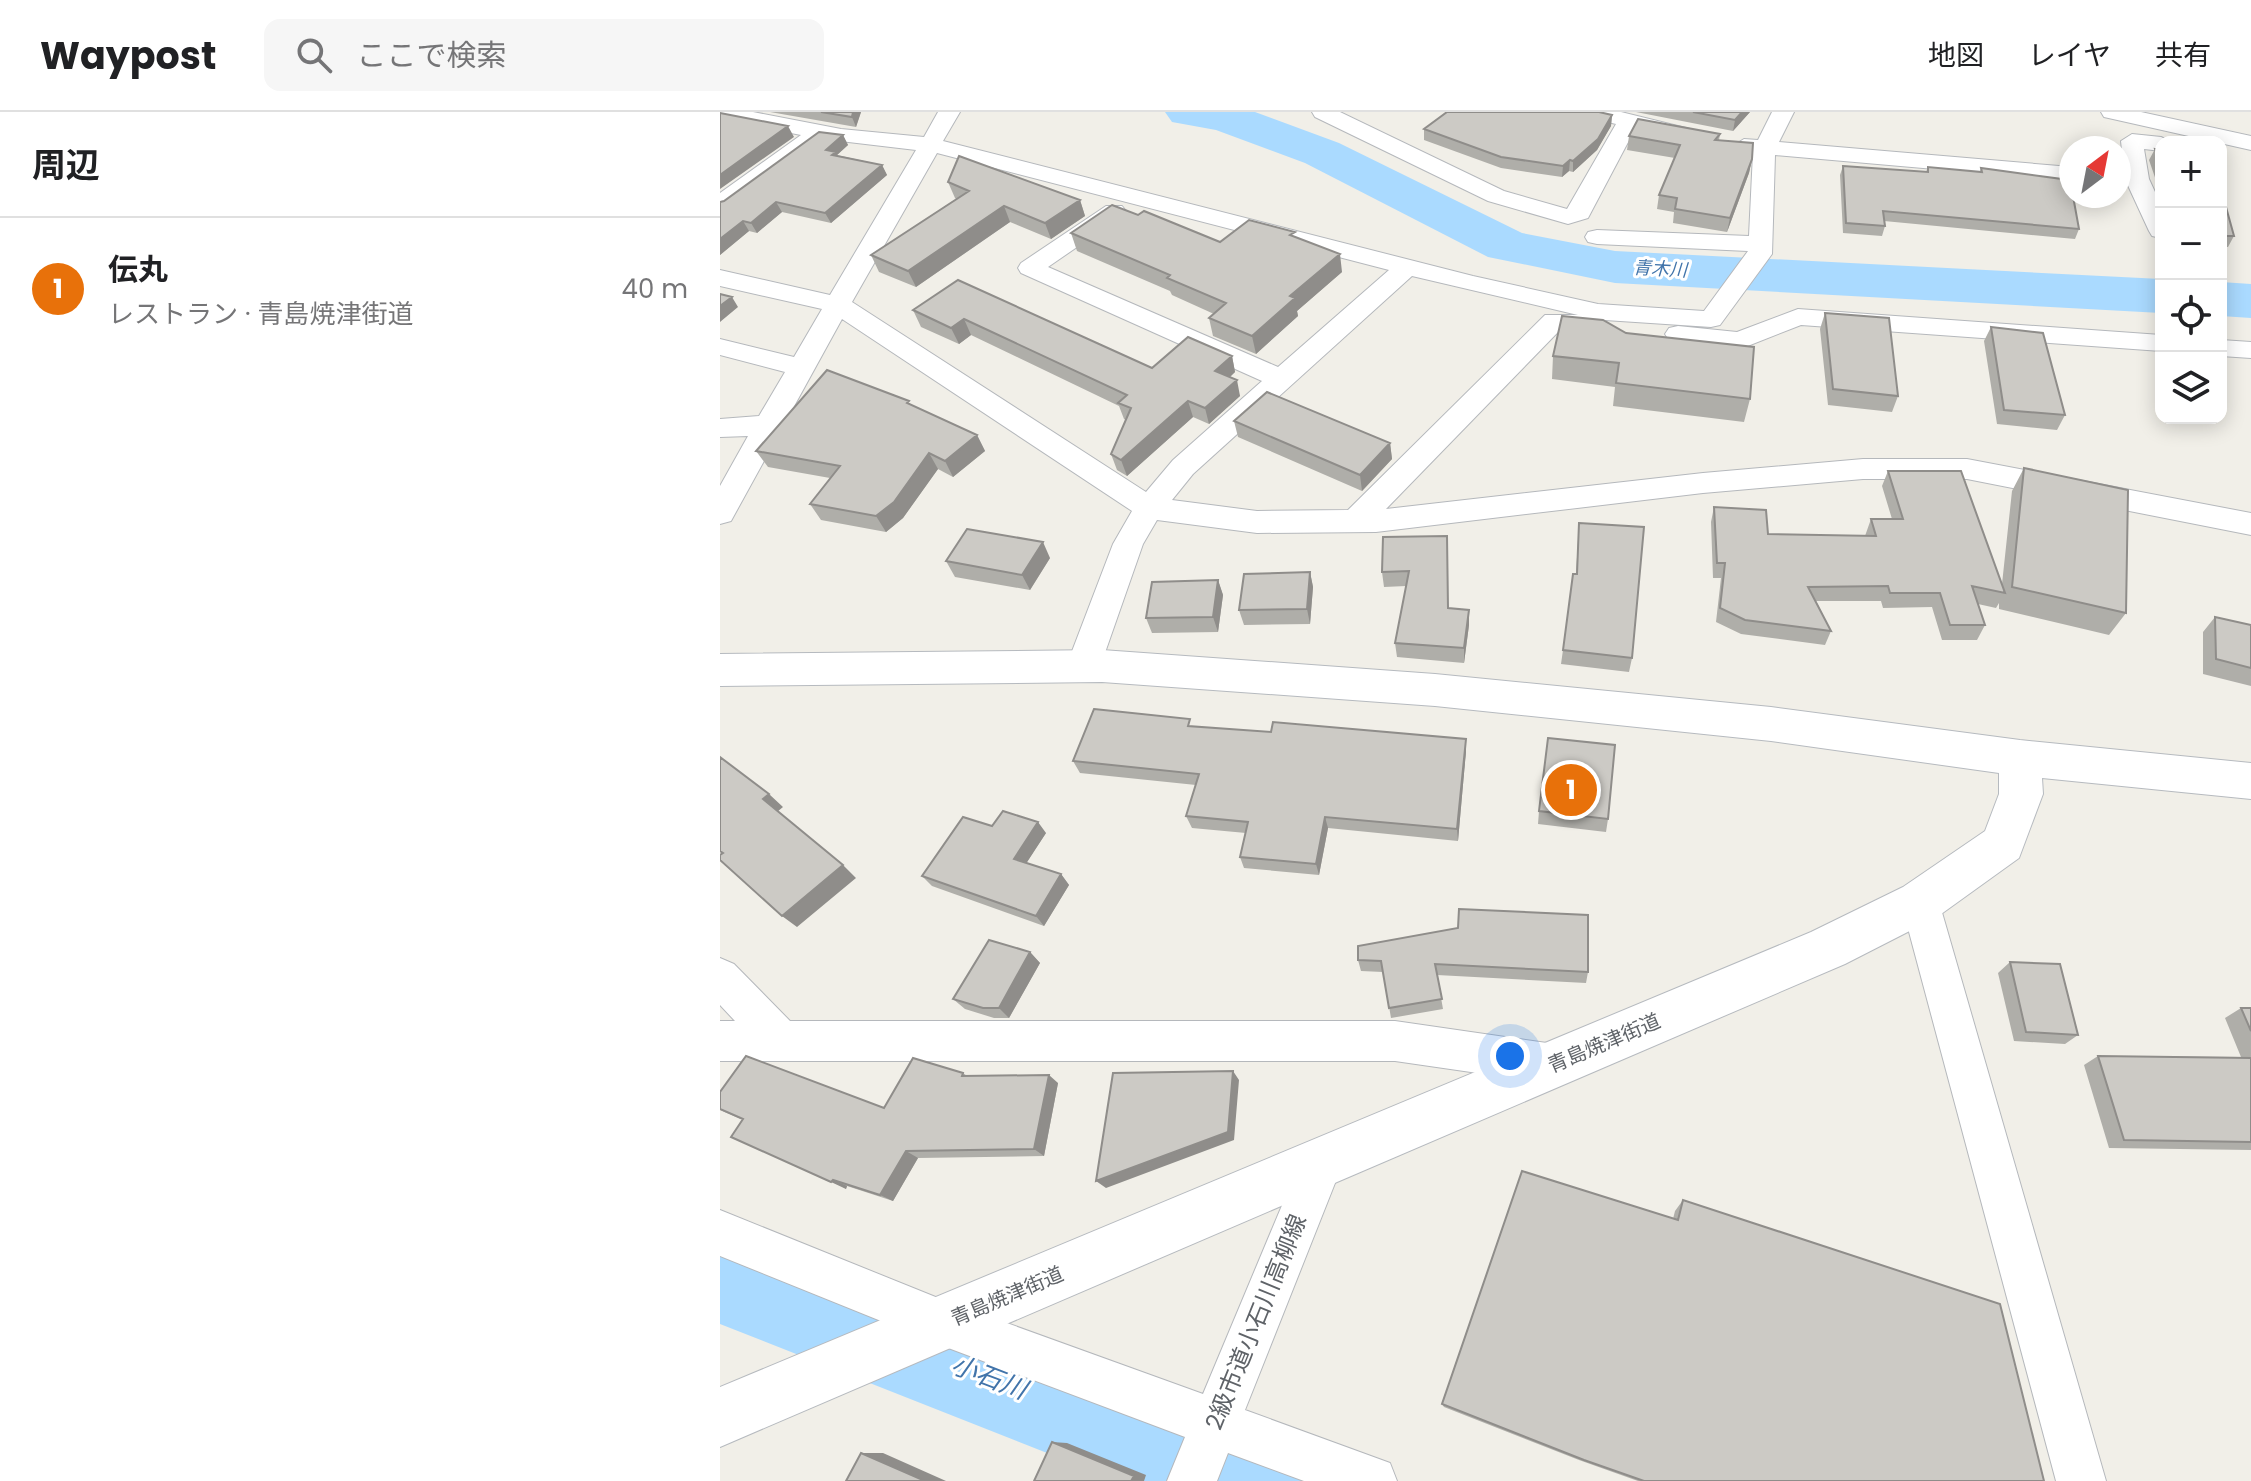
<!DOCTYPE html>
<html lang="ja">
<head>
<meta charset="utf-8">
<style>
  :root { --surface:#fff; --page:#f6f6f6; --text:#202124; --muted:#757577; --line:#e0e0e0; --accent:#ea4335 }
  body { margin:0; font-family:Poppins,"Noto Sans JP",sans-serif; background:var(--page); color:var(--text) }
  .controls { position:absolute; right:24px; top:24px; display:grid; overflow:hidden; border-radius:16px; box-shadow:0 4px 20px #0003 }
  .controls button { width:72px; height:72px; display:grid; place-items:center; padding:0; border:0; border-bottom:2px solid var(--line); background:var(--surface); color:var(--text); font:40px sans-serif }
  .compass { position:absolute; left:1339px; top:24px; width:72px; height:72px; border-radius:50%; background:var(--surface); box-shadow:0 4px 20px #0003; rotate:32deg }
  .you { position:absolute; left:790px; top:944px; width:28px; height:28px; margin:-20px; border:6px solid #fff; border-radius:50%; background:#1a73e8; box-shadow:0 0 0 12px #1a73e833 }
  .badge { display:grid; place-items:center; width:52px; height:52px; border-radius:50%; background:var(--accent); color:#fff; font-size:26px; font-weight:700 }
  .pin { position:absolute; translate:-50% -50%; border:4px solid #fff; box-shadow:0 2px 8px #0006 }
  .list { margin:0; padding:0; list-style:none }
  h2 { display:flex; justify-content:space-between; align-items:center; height:104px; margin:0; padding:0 32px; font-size:34px }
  h2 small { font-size:26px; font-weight:400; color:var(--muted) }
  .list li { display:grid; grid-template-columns:52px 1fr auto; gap:24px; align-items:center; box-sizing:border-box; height:144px; padding:0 32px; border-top:2px solid var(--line) }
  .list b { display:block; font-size:30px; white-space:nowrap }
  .list p { margin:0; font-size:26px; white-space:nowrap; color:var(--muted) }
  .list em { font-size:26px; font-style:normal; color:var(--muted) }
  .icon { flex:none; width:44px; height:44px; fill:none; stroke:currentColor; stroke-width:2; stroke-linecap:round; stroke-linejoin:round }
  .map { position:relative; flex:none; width:1531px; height:1369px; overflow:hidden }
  header { display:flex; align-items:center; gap:48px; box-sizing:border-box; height:112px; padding:0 40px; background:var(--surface); border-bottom:2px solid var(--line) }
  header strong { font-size:38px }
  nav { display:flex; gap:44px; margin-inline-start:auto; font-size:28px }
  .search { width:560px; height:72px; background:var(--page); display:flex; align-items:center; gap:20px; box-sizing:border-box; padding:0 28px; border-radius:16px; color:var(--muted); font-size:30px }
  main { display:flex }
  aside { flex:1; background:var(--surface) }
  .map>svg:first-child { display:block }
</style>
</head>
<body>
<header>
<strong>Waypost</strong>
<div class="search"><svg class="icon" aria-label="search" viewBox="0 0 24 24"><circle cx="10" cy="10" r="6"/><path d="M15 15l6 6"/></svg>ここで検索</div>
<nav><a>地図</a><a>レイヤ</a><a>共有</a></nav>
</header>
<main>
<aside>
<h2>周辺<small></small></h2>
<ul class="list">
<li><span class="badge" style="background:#e8710a">1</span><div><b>伝丸</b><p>レストラン · 青島焼津街道</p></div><em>40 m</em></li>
</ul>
</aside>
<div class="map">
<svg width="1531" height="1369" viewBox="0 0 1531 1369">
  <rect width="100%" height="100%" fill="#f1efe8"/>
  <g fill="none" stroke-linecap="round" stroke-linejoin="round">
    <path fill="#aadaff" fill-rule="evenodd" d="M 445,0 L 535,0 L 619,31 L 802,121 L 895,139 L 1441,167 L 1441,201 L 895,171 L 768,145 L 585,51 L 496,18 L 452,10 Z
      M 1501,170 L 1531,172 L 1531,206 L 1501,204 Z
      M 0,1112 L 578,1330 L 593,1369 L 398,1369 L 0,1212 Z"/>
    <defs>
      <path id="street" d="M 0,0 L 33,0 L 121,17 L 204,25 L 218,0 L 240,0 L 223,29 L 753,164 L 878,192 L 984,199 L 1028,139 L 877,132 L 868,130 L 865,125 L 868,120 L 877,118 L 1029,124 L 1033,41 L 1016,39 L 1013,34 L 1024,27 L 1038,28 L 1052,0 L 1074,0 L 1059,30 L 1351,55 L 1351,69 L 1055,43 L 1052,142 L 1000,213 L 991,215 L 885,208 L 888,213 L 884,219 L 875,221 L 840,218 L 666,397 L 983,361 L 1143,347 L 1247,347 L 1531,401 L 1531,423 L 1247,367 L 1143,367 L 983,381 L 656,420 L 537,421 L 437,408 L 423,432 L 380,555 L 375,564 L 363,568 L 351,564 L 346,555 L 393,432 L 412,399 L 122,207 L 11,409 L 0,412 L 0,374 L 28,324 L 0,325 L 0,307 L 39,304 L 65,260 L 0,243 L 0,227 L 74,245 L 102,197 L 0,174 L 0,158 L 110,183 L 196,38 L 103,27 L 8,97 L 0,99 L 0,81 L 81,23 L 0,7 ZM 217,41 L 669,158 L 558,255 L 328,155 L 402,104 L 406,99 L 402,94 L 386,94 L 301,151 L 298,156 L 301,161 L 542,269 L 453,348 L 426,380 L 132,190 ZM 692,164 L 858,203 L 825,203 L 628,398 L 537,399 L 452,388 L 473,362 Z
        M 592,0 L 620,0 L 784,79 L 847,97 L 896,12 L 867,5 L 864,0 L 901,0 L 970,17 L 973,22 L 962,29 L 915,17 L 868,106 L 848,112 L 768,89 L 595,5 Z
        M 1381,0 L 1421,0 L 1531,24 L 1531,38 L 1384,5 Z
        M 1412,22 L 1441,25 L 1451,30 L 1441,30 L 1441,39 L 1424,37 L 1429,67 L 1441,93 L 1441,126 L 1432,124 L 1429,119 L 1405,67 L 1401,29 Z
        M 1078,197 L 1441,223 L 1441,239 L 1081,213 L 1020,237 L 958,230 L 949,228 L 945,222 L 949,216 L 958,214 L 1017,220 Z
        M 1501,228 L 1531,230 L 1531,246 L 1501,244 Z
        M 1200,773 L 1214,778 L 1219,790 L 1386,1369 L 1336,1369 L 1181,790 L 1186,778 Z
        M 0,846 L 14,852 L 70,909 L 675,909 L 834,932 L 849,938 L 855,952 L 849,966 L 834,972 L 675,949 L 0,949 L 0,909 L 15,909 L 0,893 Z
        M 601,1029 L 616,1036 L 623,1051 L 525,1298 L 670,1351 L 677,1369 L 584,1369 L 508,1341 L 497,1369 L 447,1369 L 465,1325 L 223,1234 L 0,1144 L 0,1098 L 223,1188 L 483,1282 L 586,1036 Z"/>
      <path id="secondary" d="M 382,538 L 715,562 L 1051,595 L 1300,628 L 1531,651 L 1531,687 L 1322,666 L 1323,682 L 1299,746 L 1217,805 L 1125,852 L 0,1335 L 0,1275 L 1091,820 L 1183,775 L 1265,719 L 1279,682 L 1279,661 L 1051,629 L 715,594 L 382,570 L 0,574 L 0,542 Z"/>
    </defs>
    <use href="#street" stroke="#b5b8bc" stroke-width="2"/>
    <use href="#secondary" stroke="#b6babf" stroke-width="2"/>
    <use href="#street" fill="#fff" fill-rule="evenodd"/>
    <use href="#secondary" fill="#fff" fill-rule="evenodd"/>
  </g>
  <path fill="#afaea9" d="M 50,0 L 141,0 L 136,15 Z
    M 916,0 L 1030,0 L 1013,19 Z
    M 892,3 L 891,14 L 877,38 L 853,60 L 849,59 L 842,65 L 781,56 L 704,28 L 704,17 Z
    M 1000,22 L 999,28 L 1032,47 L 1029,61 L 1007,120 L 953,111 L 954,100 L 937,97 L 939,83 L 955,46 L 907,38 L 909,24 Z
    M 123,23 L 128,33 L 117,43 L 162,53 L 167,63 L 111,111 L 62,100 L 37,121 L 29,119 L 0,143 L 0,90 L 4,89 Z
    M 1435,37 L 1441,38 L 1441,83 L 1429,48 Z
    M 1123,54 L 1206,60 L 1208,55 L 1260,60 L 1261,56 L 1359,117 L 1355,127 L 1164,109 L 1165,114 L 1162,124 L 1123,121 L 1120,63 Z
    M 228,70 L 360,88 L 365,104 L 331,127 L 290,110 L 196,175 L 159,160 L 151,143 L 236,87 L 235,86 Z
    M 1501,77 L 1514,124 L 1508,135 L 1501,135 Z
    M 418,103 L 500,130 L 576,125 L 622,160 L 577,199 L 578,204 L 536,242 L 493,224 L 489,206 L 494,202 L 452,183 L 450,179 L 357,139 L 351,121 Z
    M 238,168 L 432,256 L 512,244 L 515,260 L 510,265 L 520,284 L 489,312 L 473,305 L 407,364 L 397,358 L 391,342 L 406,308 L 404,307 L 399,294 L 251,223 L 239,232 L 201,215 L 193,198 Z
    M 1105,201 L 1178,284 L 1172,300 L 1108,293 L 1100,217 Z
    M 842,204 L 1030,287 L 1024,310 L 893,294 L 895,275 L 832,267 L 833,244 Z
    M 1271,215 L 1345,303 L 1337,318 L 1277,312 L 1264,229 Z
    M 191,293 L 257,323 L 265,339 L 233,365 L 218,357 L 183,406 L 166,420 L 101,408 L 90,392 L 110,366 L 48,355 L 36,339 Z
    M 514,309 L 670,331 L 672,347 L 642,379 L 518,325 Z
    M 1304,356 L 1406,501 L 1389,523 L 1279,497 L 1279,491 L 1276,496 L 1258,492 L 1265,513 L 1257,528 L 1222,528 L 1212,495 L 1163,496 L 1161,489 L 1096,489 L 1111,519 L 1105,533 L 1021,522 L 996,510 L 1001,466 L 993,466 L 991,410 L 994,395 L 1048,422 L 1145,424 L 1151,407 L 1172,407 L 1162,374 L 1168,359 L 1282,472 L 1292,379 Z
    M 859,411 L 912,546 L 909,560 L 841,552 L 843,538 L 856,462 Z
    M 663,425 L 729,496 L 749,513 L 744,551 L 677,545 L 675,531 L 686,474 L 664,475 L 662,460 Z
    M 330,446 L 310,478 L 235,465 L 226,449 Z
    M 590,460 L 593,475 L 590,512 L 524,513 L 519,498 Z
    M 498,468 L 503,483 L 498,520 L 432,521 L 426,506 Z
    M 1495,505 L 1531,513 L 1531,574 L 1483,562 L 1483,520 Z
    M 474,615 L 746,639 L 738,729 L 608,716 L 599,763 L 524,756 L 520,745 L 526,721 L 472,716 L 466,704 L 476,673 L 360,661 L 353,649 Z
    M 819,699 L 888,707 L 886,720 L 818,712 Z
    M 272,714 L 326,721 L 306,751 L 341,762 L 349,773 L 324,814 L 212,774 L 202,764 Z
    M 310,840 L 320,851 L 289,906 L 274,906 L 245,897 L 233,887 Z
    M 638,848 L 868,860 L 866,871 L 717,863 L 723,897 L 671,906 L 663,860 L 641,859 Z
    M 1290,850 L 1358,923 L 1345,932 L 1294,929 L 1278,861 Z
    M 1521,896 L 1531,896 L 1531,1038 L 1389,1036 L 1364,953 L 1378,944 L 1521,945 L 1505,906 Z
    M 243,961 L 247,964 L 338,971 L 324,1044 L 198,1046 L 173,1089 L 127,1074 L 126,1077 L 23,1008 L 0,998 L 164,996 Z
    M 963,1088 L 1324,1369 L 918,1369 L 859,1348 L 724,1295 L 722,1292 L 953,1107 L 955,1099 Z"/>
  <path fill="#8f8d8a" d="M 133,0 L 141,0 L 136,15 L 132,5 Z
    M 1022,0 L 1030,0 L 1013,19 L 1015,8 Z
    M 892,3 L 891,14 L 877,38 L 853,60 L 853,49 Z
    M 68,14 L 74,25 L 0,77 L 0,63 Z
    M 123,23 L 128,33 L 117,43 L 120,50 L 106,38 Z
    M 1032,47 L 1029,61 L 1007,120 L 1010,106 Z
    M 850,48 L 849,59 L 842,65 L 843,54 Z
    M 162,53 L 167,63 L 111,111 L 105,101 Z
    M 360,88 L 365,104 L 331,127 L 325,111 Z
    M 56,90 L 62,100 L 37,121 L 31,111 Z
    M 284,94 L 290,110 L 196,175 L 188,159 Z
    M 23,109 L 29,119 L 0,143 L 0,127 Z
    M 620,142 L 622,160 L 577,199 L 578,204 L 536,242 L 532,224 L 570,184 Z
    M 12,185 L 18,195 L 0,210 L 0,194 Z
    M 244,207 L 251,223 L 239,232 L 231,216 Z
    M 512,244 L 515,260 L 499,275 L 495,259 Z
    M 517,268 L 520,284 L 489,312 L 485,296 Z
    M 468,289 L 473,305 L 407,364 L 401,348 Z
    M 257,323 L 265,339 L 233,365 L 225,349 Z
    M 670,331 L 672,347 L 642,379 L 640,363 Z
    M 209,341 L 218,357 L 183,406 L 166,420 L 156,404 Z
    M 323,430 L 330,446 L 310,478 L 302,463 Z
    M 590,460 L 593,475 L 590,512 L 587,497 Z
    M 498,468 L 503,483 L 498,520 L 493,505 Z
    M 749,498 L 749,513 L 744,551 L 744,536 Z
    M 746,627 L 746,639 L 738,729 L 737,717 Z
    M 49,682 L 63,695 L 57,700 L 43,687 Z
    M 605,705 L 608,716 L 599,763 L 596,752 Z
    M 318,710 L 326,721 L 302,758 L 294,747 Z
    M 123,753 L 136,766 L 77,815 L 62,804 Z
    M 341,762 L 349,773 L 324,814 L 316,804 Z
    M 310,840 L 320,851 L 289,906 L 279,896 Z
    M 513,959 L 519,968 L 514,1028 L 386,1076 L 376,1069 Z
    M 329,963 L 338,971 L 324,1044 L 314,1037 Z
    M 186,1039 L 198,1046 L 173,1089 L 160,1083 Z
    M 113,1068 L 127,1074 L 126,1077 L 111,1070 Z
    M 332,1330 L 347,1331 L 426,1363 L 424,1369 L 411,1369 Z
    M 141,1341 L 163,1341 L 226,1369 L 205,1369 Z"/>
  <path fill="#cccac5" stroke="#8f8d8a" stroke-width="2" d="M 101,0 L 133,0 L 132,5 Z
    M 727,0 L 879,0 L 892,3 L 878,27 L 853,49 L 850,48 L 843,54 L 781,45 L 704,17 Z
    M 973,0 L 1022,0 L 1015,8 Z
    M 0,1 L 68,14 L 0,63 Z
    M 918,7 L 1000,22 L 995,28 L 1033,31 L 1032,47 L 1010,106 L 955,97 L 957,86 L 939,83 L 960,33 L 909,24 Z
    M 99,20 L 123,23 L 106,38 L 116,40 L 112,43 L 162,53 L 105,101 L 56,90 L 31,111 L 23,109 L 0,127 L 0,90 L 4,89 Z
    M 1435,37 L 1441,38 L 1441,55 Z
    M 239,44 L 360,88 L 325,111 L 284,94 L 188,159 L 151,143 L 249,79 L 228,70 Z
    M 1123,54 L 1208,60 L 1208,55 L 1262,60 L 1261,56 L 1349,68 L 1351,84 L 1353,84 L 1359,117 L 1163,99 L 1165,114 L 1126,111 Z
    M 1501,77 L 1514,124 L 1501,124 Z
    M 392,93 L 418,103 L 424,99 L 500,130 L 529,108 L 575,120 L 570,123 L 620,142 L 570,184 L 575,186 L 532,224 L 489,206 L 506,191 L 447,166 L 450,163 L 351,121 Z
    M 238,168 L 432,256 L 468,225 L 512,244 L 495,259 L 517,268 L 485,296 L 468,289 L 401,348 L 391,342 L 411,296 L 398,291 L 407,283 L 244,207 L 231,216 L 193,198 Z
    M 0,182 L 12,185 L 0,194 Z
    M 1105,201 L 1169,206 L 1178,284 L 1113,277 Z
    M 842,204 L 883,208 L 906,221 L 1034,235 L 1030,287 L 896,271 L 899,251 L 833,244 Z
    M 1271,215 L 1323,221 L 1345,303 L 1284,298 Z
    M 107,258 L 189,289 L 187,291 L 257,323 L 225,349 L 209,341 L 174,390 L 156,404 L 90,392 L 120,354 L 36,339 Z
    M 547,280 L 670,331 L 640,363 L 514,309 Z
    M 1304,356 L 1408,378 L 1406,501 L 1292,475 Z
    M 1168,359 L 1241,359 L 1285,481 L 1252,474 L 1265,513 L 1230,513 L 1220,481 L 1170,481 L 1168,474 L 1088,475 L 1111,519 L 1025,508 L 1000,496 L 1005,451 L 997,451 L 994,395 L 1046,398 L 1048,422 L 1156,424 L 1151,407 L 1183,407 Z
    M 859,411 L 924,415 L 912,546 L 843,538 L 853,462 L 857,462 Z
    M 247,417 L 323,430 L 302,463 L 226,449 Z
    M 727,424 L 728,496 L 749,498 L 744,536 L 675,531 L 689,459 L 662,460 L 663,425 Z
    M 590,460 L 587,497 L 519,498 L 524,462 Z
    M 498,468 L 493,505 L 426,506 L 432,470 Z
    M 1495,505 L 1531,513 L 1531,556 L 1496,547 Z
    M 374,597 L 470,607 L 468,614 L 551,620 L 553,610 L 746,627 L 737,717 L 605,705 L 596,752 L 520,745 L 528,710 L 466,704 L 479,662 L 353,649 Z
    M 828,626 L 895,633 L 888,707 L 819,699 Z
    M 0,645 L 49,682 L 43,687 L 123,753 L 62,804 L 0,748 L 0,743 L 3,741 L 0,739 Z
    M 283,699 L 318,710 L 294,747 L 341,762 L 316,804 L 202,764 L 243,705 L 272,714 Z
    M 739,797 L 868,803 L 868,860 L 715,852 L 722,887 L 669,896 L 661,849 L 638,848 L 638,834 L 738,816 Z
    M 269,828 L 310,840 L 279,896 L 263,896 L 233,887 Z
    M 1290,850 L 1340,852 L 1358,923 L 1306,920 Z
    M 1521,896 L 1531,896 L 1531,919 Z
    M 26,944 L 164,996 L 193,946 L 243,961 L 242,964 L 329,963 L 314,1037 L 186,1039 L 160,1083 L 113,1068 L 111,1070 L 11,1025 L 23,1007 L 0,997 L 0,980 Z
    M 1378,944 L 1531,946 L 1531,1030 L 1404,1028 Z
    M 513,959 L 508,1020 L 376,1069 L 393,961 Z
    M 802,1059 L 958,1108 L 963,1088 L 1280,1192 L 1324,1369 L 924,1369 L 864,1348 L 722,1292 Z
    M 332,1330 L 414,1364 L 411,1369 L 314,1369 Z
    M 141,1341 L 205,1369 L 126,1369 Z"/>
  <g text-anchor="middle" stroke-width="6" stroke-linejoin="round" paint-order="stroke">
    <g font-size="18" font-style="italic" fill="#4174aa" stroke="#fff">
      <text transform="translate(940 157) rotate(3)" y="6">青木川</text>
    </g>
    <g font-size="20" fill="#5f6368" stroke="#fff">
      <text transform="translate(884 931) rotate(-23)" y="7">青島焼津街道</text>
      <text transform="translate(287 1184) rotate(-23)" y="7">青島焼津街道</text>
    </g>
    <g font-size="24" fill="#5f6368" stroke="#fff">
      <text transform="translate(536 1210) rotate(-68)" y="8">2級市道小石川高柳線</text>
    </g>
    <g font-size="26" font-style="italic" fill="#4174aa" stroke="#fff">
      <text transform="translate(269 1265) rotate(21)" y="9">小石川</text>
    </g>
  </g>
</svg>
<div class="controls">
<button>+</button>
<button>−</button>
<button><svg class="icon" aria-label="locate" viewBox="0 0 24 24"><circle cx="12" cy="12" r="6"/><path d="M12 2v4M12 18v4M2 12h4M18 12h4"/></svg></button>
<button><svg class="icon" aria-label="layers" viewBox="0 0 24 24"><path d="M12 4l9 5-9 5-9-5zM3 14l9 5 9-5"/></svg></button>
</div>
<svg class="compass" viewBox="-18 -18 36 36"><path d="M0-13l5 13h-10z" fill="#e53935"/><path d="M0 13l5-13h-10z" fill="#757577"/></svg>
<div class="you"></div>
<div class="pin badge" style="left:851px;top:678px;background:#e8710a">1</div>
</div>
</main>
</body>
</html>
